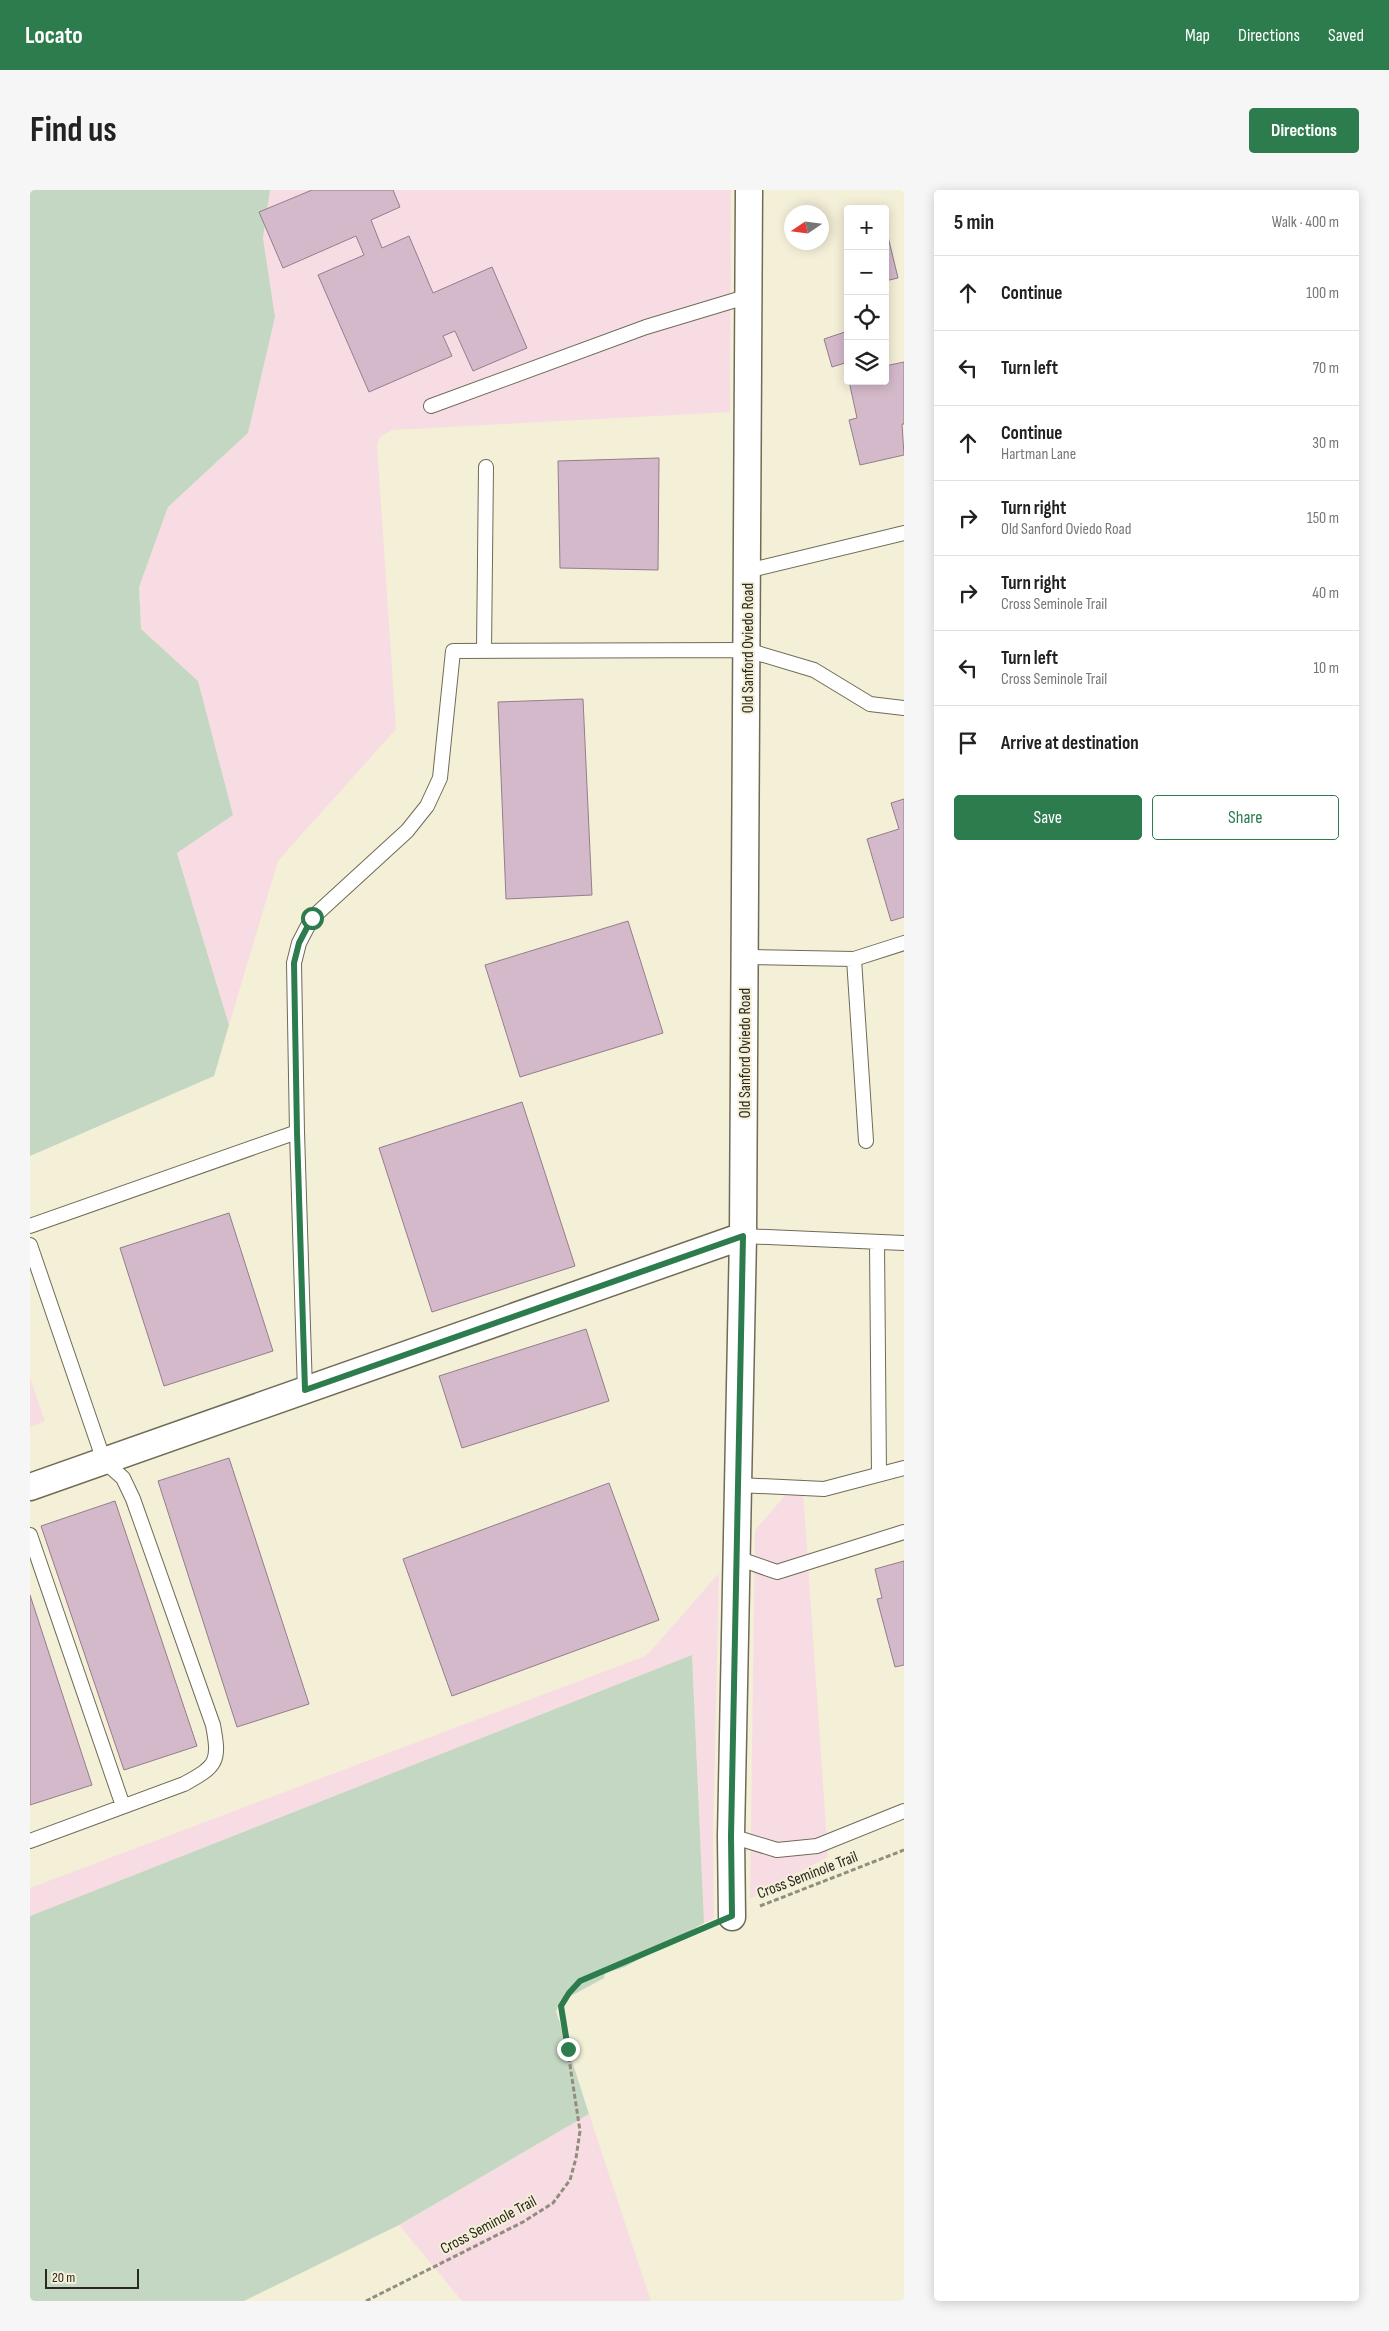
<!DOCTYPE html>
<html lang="en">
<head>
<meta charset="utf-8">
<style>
  :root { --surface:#fff; --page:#f6f6f6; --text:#222; --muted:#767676; --line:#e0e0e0; --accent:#2c7c4d }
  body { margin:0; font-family:"Sofia Sans Condensed",sans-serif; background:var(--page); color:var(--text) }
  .controls { position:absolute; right:15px; top:15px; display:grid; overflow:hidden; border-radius:5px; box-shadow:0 2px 12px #0003 }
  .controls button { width:45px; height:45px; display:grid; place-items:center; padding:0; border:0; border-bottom:1px solid var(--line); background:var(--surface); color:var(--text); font:25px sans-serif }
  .compass { position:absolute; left:754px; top:15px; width:45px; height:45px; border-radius:50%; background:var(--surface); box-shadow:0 2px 12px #0003; rotate:257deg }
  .scale { position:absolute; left:15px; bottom:12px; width:94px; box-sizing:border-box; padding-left:5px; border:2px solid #2a281f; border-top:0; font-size:14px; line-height:18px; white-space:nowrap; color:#2a281f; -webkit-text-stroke:4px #f4efd7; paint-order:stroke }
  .stop { position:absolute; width:15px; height:15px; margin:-11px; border:4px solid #2c7c4d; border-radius:50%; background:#fff }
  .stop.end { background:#2c7c4d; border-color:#fff; box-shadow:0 1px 5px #0008 }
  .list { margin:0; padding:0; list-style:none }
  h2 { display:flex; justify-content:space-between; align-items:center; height:65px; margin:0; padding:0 20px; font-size:21px }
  h2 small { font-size:16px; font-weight:400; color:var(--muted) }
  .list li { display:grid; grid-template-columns:32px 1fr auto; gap:15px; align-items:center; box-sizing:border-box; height:75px; padding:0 20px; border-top:1px solid var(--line) }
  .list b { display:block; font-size:19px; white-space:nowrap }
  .list p { margin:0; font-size:16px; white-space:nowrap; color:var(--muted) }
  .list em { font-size:16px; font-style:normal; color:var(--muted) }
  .actions { display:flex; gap:10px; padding:15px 20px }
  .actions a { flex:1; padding:11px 0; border:1px solid var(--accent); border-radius:5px; text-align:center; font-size:18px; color:var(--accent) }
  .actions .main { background:var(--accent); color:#fff }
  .icon { flex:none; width:28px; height:28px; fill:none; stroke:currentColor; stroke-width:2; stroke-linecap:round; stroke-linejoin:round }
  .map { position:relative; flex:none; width:874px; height:2111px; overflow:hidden; border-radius:5px }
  header { display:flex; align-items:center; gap:30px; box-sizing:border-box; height:70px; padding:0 25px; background:var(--accent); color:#fff }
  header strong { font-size:24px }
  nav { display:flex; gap:28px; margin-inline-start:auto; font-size:18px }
  .intro { display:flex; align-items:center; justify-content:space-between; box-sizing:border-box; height:120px; padding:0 30px }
  h1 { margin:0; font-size:35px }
  .button { padding:12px 22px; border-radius:5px; background:var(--accent); color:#fff; font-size:18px; font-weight:700 }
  main { display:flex; gap:30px; padding:0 30px }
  aside { flex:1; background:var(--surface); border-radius:5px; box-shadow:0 2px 12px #0003 }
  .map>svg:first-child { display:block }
</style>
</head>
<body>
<header>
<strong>Locato</strong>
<nav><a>Map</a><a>Directions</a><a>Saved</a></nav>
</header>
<div class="intro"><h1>Find us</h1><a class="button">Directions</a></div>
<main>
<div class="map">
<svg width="874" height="2111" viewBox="0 0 874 2111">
  <rect width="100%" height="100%" fill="#f4efd7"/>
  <path fill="#f7dde3" d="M 240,0 L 701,0 L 700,222 L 362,240 L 350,247 L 347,255 L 366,539 L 248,671 L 199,835 L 147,663 L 168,491 L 111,439 L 109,397 L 138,317 L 218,243 L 245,127 L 233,48 Z
    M 0,1188 L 15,1231 L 0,1237 Z
    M 772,1286 L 798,1667 L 720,1709 L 725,1340 Z
    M 689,1383 L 683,1647 L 684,1728 L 674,1733 L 662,1465 L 0,1726 L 0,1698 L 613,1467 L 620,1462 Z
    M 559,1924 L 621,2111 L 432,2111 L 369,2035 Z"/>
  <path fill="#c4d7c2" d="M 0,0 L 240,0 L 233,48 L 245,127 L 218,243 L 138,317 L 109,397 L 111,439 L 168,491 L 203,625 L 147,663 L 199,835 L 184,886 L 0,966 Z
    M 662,1465 L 674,1733 L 595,1777 L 575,1783 L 574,1788 L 530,1812 L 526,1821 L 559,1924 L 369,2035 L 214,2111 L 0,2111 L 0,1726 Z"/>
  <path fill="#d4b9cb" stroke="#927e8b" d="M 282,0 L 363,0 L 370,17 L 341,30 L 352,58 L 379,46 L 403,103 L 462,77 L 497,158 L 443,181 L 425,141 L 413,146 L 422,166 L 339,202 L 288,85 L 334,65 L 326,46 L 253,78 L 229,22 Z
    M 855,34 L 868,88 L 855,91 Z
    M 818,141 L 818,172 L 802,177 L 794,149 Z
    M 874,172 L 874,234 L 872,234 L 874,265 L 830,275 L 819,230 L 827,228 L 819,191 L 855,191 L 855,176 Z
    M 629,268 L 628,380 L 530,378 L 528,271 Z
    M 553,509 L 562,705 L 476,709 L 468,512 Z
    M 874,609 L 874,727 L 861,731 L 837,649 L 869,639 L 861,613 Z
    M 598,731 L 633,843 L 490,887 L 455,775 Z
    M 492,912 L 545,1076 L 402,1122 L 349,958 Z
    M 199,1023 L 243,1161 L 134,1196 L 90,1058 Z
    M 556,1139 L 579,1211 L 432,1258 L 409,1186 Z
    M 199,1268 L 279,1514 L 207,1537 L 128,1291 Z
    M 579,1293 L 629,1430 L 422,1506 L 373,1369 Z
    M 85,1311 L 167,1556 L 94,1580 L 11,1336 Z
    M 874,1371 L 874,1475 L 865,1477 L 847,1409 L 852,1408 L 845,1379 Z
    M 0,1405 L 62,1595 L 0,1615 Z"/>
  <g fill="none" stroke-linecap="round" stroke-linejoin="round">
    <defs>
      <path id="service" d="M 401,216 L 616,137 L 719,106
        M 717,381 L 874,343
        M 454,461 L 456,277
        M 715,767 L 824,769 L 836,951
        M 824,769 L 874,753
        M 267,942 L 275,1201
        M 0,1036 L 267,942 L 264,773 L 269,753 L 282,728 L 377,641 L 397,616 L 410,588 L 423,461 L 717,460 L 784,480 L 840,514 L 874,518
        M 713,1046 L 874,1053
        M 847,1052 L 849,1284
        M 0,1055 L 74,1271 L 93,1288 L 103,1309 L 183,1535 C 190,1572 187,1576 154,1594 L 0,1651
        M 708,1295 L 794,1299 L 874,1278
        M 0,1345 L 93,1616
        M 707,1368 L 747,1382 L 874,1342
        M 701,1646 L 747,1660 L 787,1656 L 874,1621"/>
      <path id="minor" d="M 0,1297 L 713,1046
        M 702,1727 L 701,1646 L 713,1046 L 719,0"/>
    </defs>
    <use href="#service" stroke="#706b57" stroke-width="16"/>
    <use href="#minor" stroke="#706b57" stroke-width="29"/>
    <path stroke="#928e7e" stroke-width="3" stroke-dasharray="5 2.5" stroke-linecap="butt" d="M 730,1716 L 874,1660
      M 336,2111 L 493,2032 L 523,2013 L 540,1990 L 546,1968 L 550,1941 L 531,1816 L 539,1803 L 550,1791 L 676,1738"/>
    <use href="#service" stroke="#fff" stroke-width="14"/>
    <use href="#minor" stroke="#fff" stroke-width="26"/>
  </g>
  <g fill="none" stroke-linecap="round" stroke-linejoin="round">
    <path stroke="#2c7c4d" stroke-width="6" d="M 282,728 L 269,753 L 264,773 L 267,942 L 275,1200 L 713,1046 L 701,1646 L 702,1726 L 550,1791 L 539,1803 L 531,1816 L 538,1859"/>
  </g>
  <g text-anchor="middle" stroke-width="4" stroke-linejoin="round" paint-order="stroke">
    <g font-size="16" fill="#2a281f" stroke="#f4efd7">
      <text transform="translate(717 458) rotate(-90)" y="6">Old Sanford Oviedo Road</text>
      <text transform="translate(714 863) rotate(-90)" y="6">Old Sanford Oviedo Road</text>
      <text transform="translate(777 1684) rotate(-21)" y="6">Cross Seminole Trail</text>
      <text transform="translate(458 2034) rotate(-28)" y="6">Cross Seminole Trail</text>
    </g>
  </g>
</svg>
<div class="controls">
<button>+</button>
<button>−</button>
<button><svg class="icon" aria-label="locate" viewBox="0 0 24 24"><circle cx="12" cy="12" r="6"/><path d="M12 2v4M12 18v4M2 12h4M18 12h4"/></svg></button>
<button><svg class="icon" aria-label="layers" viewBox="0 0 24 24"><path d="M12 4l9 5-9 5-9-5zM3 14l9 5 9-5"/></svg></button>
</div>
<svg class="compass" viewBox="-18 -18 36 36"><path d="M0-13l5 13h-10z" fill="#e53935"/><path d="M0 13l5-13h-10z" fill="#767676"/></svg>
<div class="scale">20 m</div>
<div class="stop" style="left:282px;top:728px"></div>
<div class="stop end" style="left:538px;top:1859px"></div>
</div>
<aside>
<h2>5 min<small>Walk · 400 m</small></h2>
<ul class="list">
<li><svg class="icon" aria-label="ahead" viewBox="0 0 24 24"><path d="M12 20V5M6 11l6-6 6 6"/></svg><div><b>Continue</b></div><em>100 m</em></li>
<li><svg class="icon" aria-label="left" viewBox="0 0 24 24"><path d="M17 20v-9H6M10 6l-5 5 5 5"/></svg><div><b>Turn left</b></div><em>70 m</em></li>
<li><svg class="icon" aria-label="ahead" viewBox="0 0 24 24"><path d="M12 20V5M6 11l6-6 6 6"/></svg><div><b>Continue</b><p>Hartman Lane</p></div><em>30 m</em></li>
<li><svg class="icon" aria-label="right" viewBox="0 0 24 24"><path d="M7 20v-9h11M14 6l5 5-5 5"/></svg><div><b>Turn right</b><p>Old Sanford Oviedo Road</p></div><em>150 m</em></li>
<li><svg class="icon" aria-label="right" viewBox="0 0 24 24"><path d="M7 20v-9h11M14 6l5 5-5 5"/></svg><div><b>Turn right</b><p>Cross Seminole Trail</p></div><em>40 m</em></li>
<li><svg class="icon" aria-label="left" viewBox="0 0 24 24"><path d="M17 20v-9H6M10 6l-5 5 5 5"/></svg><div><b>Turn left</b><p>Cross Seminole Trail</p></div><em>10 m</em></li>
<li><svg class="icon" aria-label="arrive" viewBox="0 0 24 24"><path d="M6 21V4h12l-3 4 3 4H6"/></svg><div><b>Arrive at destination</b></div></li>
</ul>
<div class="actions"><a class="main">Save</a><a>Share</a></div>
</aside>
</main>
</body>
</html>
